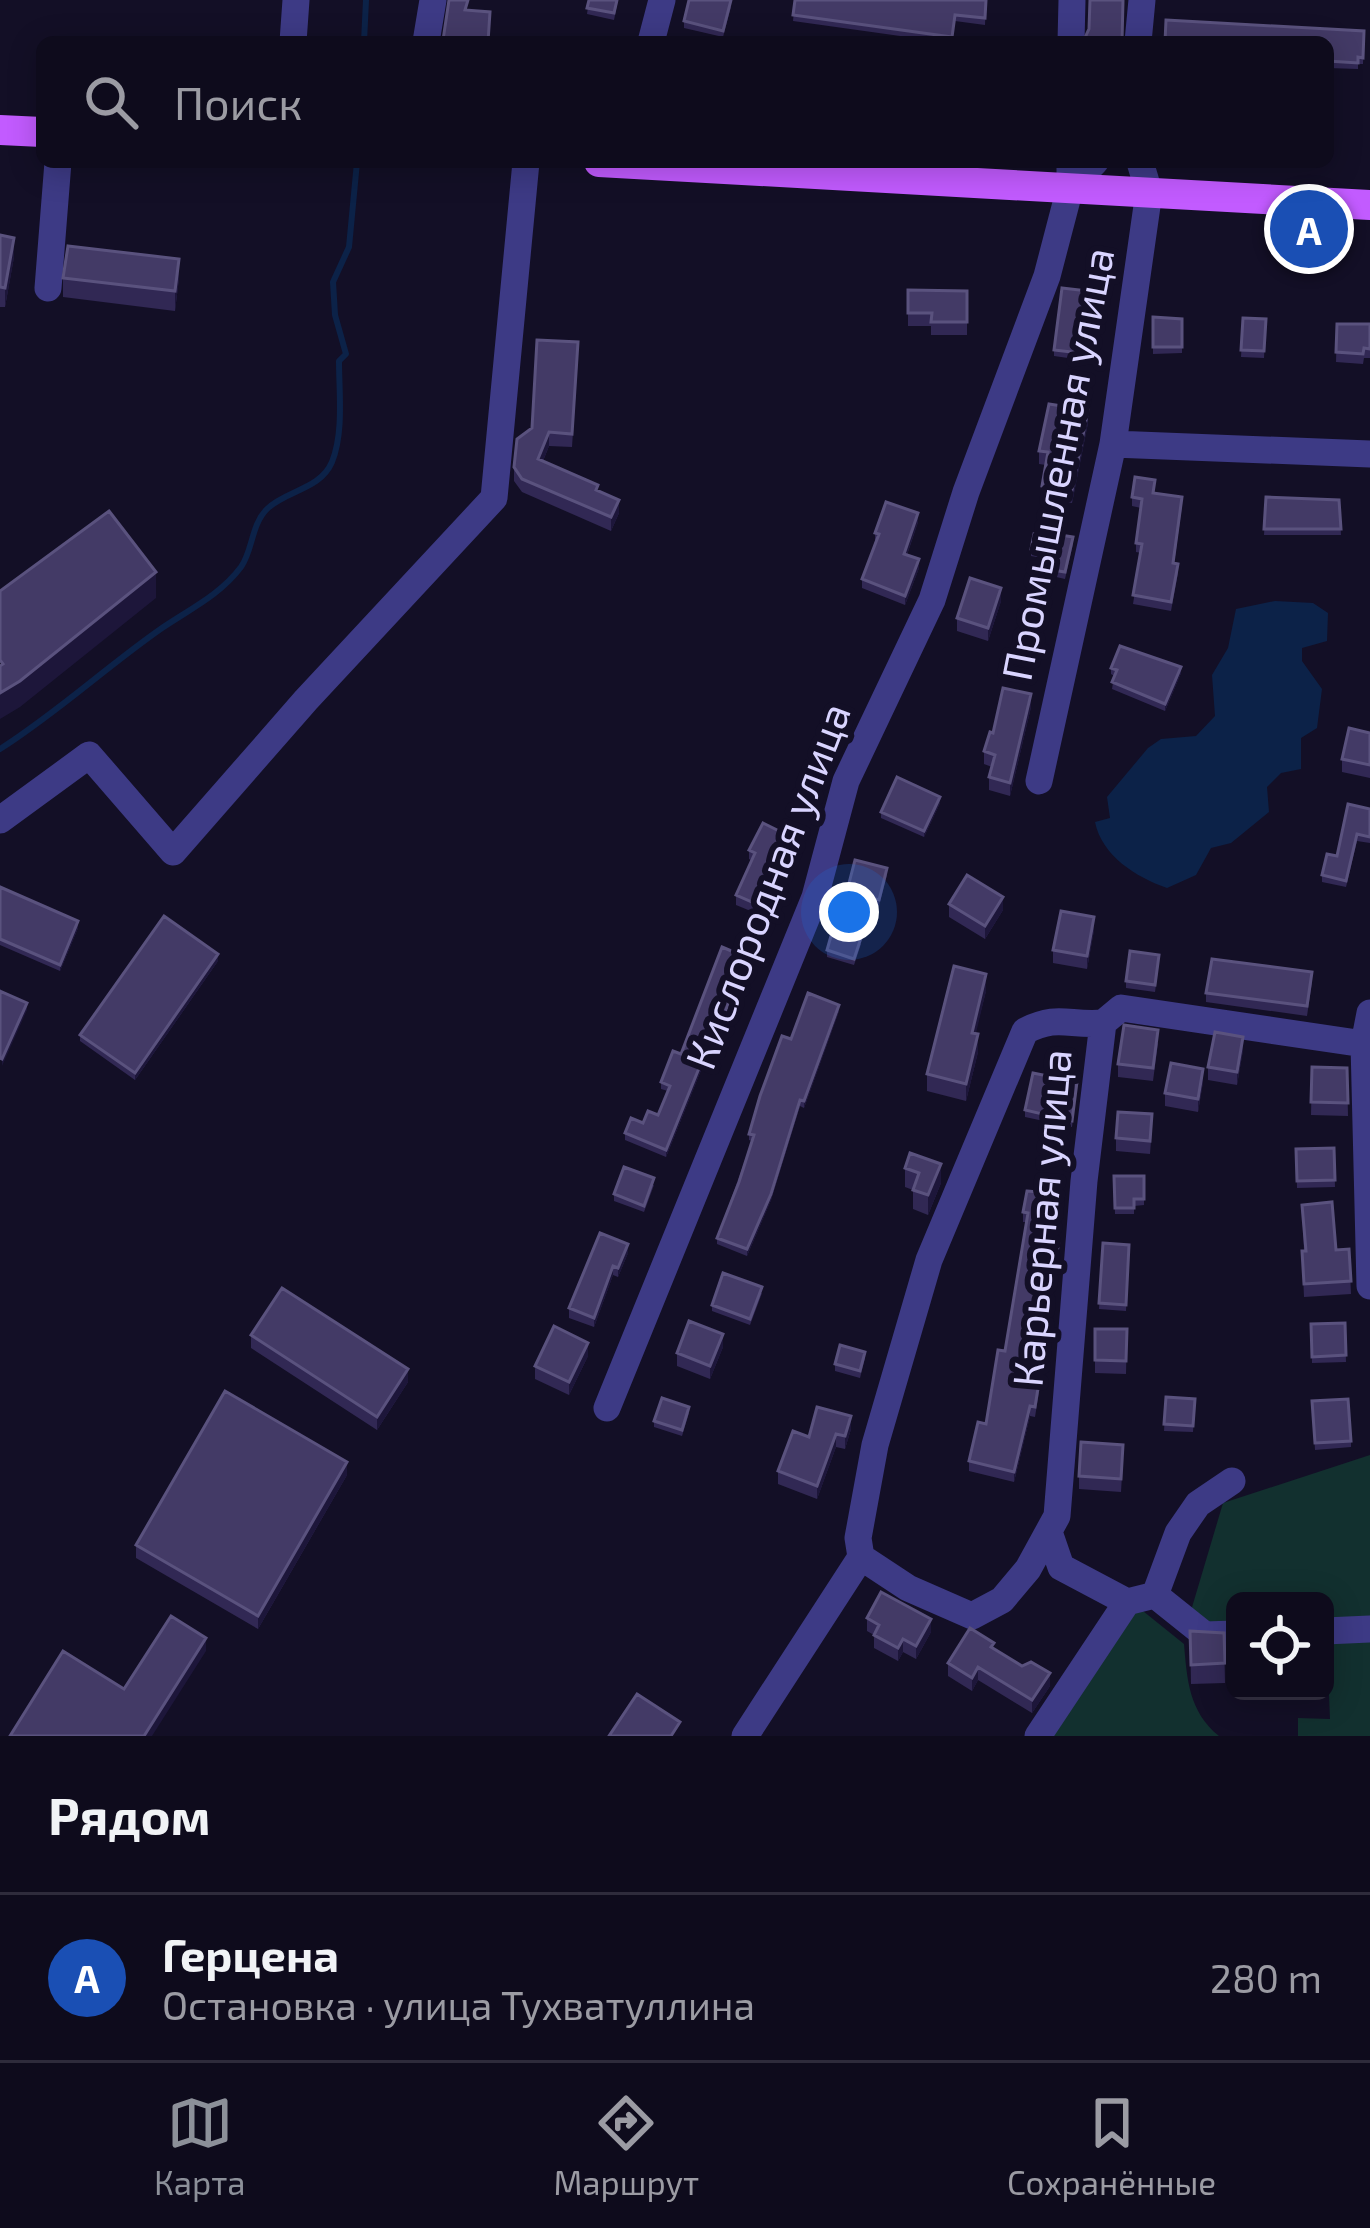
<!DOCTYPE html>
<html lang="ru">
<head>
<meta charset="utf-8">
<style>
  :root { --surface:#0e0b1c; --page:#1c1929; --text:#f1f3f6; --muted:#9b9ba3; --line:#2e2b3b; --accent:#8c9099 }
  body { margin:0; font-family:"Exo 2",sans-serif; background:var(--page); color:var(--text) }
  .controls { position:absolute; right:36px; bottom:36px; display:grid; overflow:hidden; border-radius:18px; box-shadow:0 6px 30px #0003 }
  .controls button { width:108px; height:108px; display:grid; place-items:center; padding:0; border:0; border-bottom:3px solid var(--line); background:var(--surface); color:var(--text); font:60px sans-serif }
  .you { position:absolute; left:849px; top:912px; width:42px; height:42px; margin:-30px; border:9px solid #fff; border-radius:50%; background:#1a73e8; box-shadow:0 0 0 18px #1a73e833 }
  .badge { display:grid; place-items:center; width:78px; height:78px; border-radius:50%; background:var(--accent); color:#fff; font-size:39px; font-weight:700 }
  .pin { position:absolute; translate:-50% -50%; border:6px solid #fff; box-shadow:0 3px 12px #0006 }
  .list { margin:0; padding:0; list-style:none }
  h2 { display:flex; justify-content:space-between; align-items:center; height:156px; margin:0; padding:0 48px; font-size:51px }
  h2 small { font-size:39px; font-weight:400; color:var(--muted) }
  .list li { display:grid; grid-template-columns:78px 1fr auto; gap:36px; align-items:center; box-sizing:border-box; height:168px; padding:0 48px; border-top:3px solid var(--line) }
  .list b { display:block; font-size:45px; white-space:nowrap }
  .list p { margin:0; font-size:39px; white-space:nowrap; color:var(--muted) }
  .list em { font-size:39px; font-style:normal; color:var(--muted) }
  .icon { flex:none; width:66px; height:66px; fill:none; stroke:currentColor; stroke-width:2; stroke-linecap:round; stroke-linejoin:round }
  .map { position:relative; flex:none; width:1370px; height:1736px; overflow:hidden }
  .search { position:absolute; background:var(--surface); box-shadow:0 6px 30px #0003; left:36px; right:36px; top:36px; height:132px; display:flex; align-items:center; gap:30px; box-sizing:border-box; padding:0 42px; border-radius:18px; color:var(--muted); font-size:45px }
  .sheet { height:324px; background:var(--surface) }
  nav { display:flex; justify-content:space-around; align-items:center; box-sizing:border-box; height:168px; border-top:3px solid var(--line); background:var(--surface); font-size:33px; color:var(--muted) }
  nav a { display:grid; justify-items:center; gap:6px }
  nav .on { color:var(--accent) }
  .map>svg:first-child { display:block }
</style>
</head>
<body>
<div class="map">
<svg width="1370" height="1736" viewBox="0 0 1370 1736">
  <rect width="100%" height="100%" fill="#130f26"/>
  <path fill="#12302f" d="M 1370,1455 L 1370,1736 L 1298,1736 L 1298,1718 L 1330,1719 L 1325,1601 L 1235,1601 L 1235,1629 L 1207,1628 L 1190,1614 L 1223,1503 Z
    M 1138,1607 L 1184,1644 C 1187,1679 1189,1712 1219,1736 L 1050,1736 Z"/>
  <path fill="#0c2248" d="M 1275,601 L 1313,603 L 1328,613 L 1327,641 L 1302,648 L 1302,661 L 1322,689 L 1317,728 L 1301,738 L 1301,769 L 1281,773 L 1267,787 L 1269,812 L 1231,843 L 1211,848 L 1196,875 L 1167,888 C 1136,877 1102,856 1095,822 L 1110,818 L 1107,797 L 1148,748 L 1161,739 L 1196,736 L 1215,716 L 1212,675 L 1228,648 L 1236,609 Z"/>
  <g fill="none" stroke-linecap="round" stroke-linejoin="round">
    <path stroke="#0c2248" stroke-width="6" d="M 364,42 L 366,0
      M 0,749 C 57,713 106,667 162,628 C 190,609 220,595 241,567 C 253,550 251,525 267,509 C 286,490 320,490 332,462 C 344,432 339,392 339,361 L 346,354 L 335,315 L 333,282 L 349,247 L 357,162"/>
    <path stroke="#3d3a85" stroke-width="27" d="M 293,42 L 296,0
      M 426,42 L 433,0
      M 651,42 L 662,0
      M 1071,42 L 1072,0
      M 1138,42 L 1142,0
      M 1070,188 L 1095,162
      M 48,288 L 58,162
      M 1113,444 L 1370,454
      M 1039,781 L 1113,444 L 1149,192 L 1140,162
      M 0,820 L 89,755 L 173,852 L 306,700 L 494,498 L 526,162
      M 1370,1013 L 1364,1044 L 1370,1286
      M 607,1408 L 815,897 L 846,781 L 932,600 L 966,492 L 1047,276 L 1070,188 L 1070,162
      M 1049,1532 L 1061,1567 L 1127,1602
      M 861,1557 L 908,1588 L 972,1616 L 1002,1600 L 1028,1569 L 1057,1516 L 1084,1181 L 1103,1023 L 1121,1008 L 1364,1044
      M 861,1557 L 858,1538 L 875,1445 L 929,1260 L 1025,1031 C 1058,1014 1068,1026 1103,1023
      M 1155,1595 L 1205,1635 L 1235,1634
      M 1325,1631 L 1370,1629
      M 745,1736 L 861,1557
      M 1038,1736 L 1127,1602 L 1155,1595 L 1178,1533 L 1198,1504 L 1232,1481"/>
    <path stroke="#c25bff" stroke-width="30" d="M 0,130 L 42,132
      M 599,162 L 1370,205"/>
  </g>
  <path fill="#312854" d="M 589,0 L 618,0 L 614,20 L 587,14 Z
    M 795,0 L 986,0 L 985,25 L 955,21 L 952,42 L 943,42 L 793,21 Z
    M 731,7 L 723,37 L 684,28 L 684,21 Z
    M 1364,31 L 1363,64 L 1358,64 L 1358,69 L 1328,68 L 1328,42 Z
    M 0,235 L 14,257 L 5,307 L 0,307 Z
    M 63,278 L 179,278 L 175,311 L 63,297 Z
    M 908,290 L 967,291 L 967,335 L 931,335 L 931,326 L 908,326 Z
    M 1097,299 L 1089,361 L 1054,356 L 1054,350 Z
    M 1153,317 L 1182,319 L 1182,353 L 1153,354 Z
    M 1243,318 L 1266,319 L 1264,358 L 1241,357 Z
    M 1337,324 L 1370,324 L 1370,358 L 1364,358 L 1363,364 L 1336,362 Z
    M 578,356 L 572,447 L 549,446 L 543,461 L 598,491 L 619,513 L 611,531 L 522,492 L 514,481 L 514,467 L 532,428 Z
    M 1088,423 L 1072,503 L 1042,499 L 1046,465 L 1039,464 L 1039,451 Z
    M 1155,494 L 1182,506 L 1174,564 L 1178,573 L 1171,611 L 1133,604 L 1141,553 L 1136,552 L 1136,543 L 1141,508 L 1132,506 L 1132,497 Z
    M 1266,497 L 1339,500 L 1341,535 L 1264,535 Z
    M 918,522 L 907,555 L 919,568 L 905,605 L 862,588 L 862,579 L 875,542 L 875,533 Z
    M 1073,544 L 1065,579 L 1052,576 L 1054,560 L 1031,556 L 1031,549 Z
    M 1001,601 L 988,641 L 957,631 L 957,618 Z
    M 1111,668 L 1181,673 L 1165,711 L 1112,689 L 1114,676 L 1111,674 Z
    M 1031,707 L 1010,796 L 989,790 L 989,777 L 992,767 L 984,764 L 984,751 L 993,733 Z
    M 1370,733 L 1370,778 L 1342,772 L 1342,759 Z
    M 940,803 L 924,837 L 881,818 L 881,812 Z
    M 1370,809 L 1370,843 L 1357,841 L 1346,887 L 1322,882 L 1322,875 Z
    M 795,849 L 782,874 L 785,885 L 770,919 L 736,905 L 736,895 L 751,860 L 749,859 L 749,850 Z
    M 887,875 L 879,906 L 847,898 L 847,891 Z
    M 0,887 L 78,928 L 60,971 L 0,945 Z
    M 949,904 L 1003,910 L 985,939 L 949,917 Z
    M 1094,930 L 1087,969 L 1053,963 L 1053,950 Z
    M 861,944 L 854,965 L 827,957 L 827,950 Z
    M 722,947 L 753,967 L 743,992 L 735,989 L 717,1044 L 712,1043 L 666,1157 L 625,1140 L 625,1133 L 658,1115 L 668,1091 L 661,1089 L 661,1082 L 681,1054 Z
    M 218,961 L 135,1080 L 80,1041 L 80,1035 Z
    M 1159,962 L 1155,992 L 1126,988 L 1126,981 Z
    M 1312,982 L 1307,1016 L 1206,1002 L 1206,993 Z
    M 986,991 L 975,1034 L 978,1052 L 966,1101 L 927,1091 L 927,1074 Z
    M 839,1011 L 804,1108 L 800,1106 L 771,1200 L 747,1256 L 717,1244 L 717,1238 L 752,1141 L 749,1140 L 749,1134 L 791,1039 Z
    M 1158,1043 L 1153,1081 L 1118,1077 L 1118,1064 Z
    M 1243,1050 L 1237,1085 L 1208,1080 L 1208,1067 Z
    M 1312,1067 L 1347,1068 L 1348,1116 L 1311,1115 Z
    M 1077,1082 L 1072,1127 L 1025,1117 L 1025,1110 Z
    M 1203,1082 L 1198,1112 L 1165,1106 L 1165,1093 Z
    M 1152,1127 L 1150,1154 L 1116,1151 L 1116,1138 Z
    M 1334,1148 L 1335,1187 L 1297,1188 L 1296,1149 Z
    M 905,1168 L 941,1183 L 928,1215 L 913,1209 L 913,1190 L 905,1187 Z
    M 1114,1176 L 1144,1176 L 1144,1205 L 1134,1206 L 1134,1214 L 1115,1214 Z
    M 654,1185 L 644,1212 L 614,1201 L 614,1194 Z
    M 1062,1205 L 1055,1241 L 1059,1252 L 1039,1356 L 1043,1367 L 1035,1417 L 1030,1416 L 1014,1482 L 969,1471 L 969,1461 L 986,1424 L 1005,1351 L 1026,1222 L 1023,1222 L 1023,1212 Z
    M 1302,1205 L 1336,1250 L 1349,1249 L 1351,1294 L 1304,1297 L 1302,1251 L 1304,1251 Z
    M 1103,1243 L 1129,1245 L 1126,1311 L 1099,1309 Z
    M 628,1253 L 618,1277 L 613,1275 L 594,1327 L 569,1318 L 569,1308 Z
    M 762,1293 L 750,1325 L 712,1311 L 712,1305 Z
    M 1345,1323 L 1346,1362 L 1312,1363 L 1311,1324 Z
    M 1095,1329 L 1127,1329 L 1126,1374 L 1095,1373 Z
    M 251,1335 L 408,1382 L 377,1430 L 251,1348 Z
    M 723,1347 L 710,1379 L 677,1366 L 677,1353 Z
    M 588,1356 L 569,1395 L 535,1379 L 535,1366 Z
    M 865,1358 L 860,1378 L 835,1371 L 835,1364 Z
    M 1166,1397 L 1195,1399 L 1193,1432 L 1164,1431 Z
    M 1312,1401 L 1351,1441 L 1351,1447 L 1315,1450 Z
    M 689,1413 L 682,1436 L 654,1427 L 654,1421 Z
    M 851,1429 L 845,1449 L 836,1447 L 817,1499 L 778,1484 L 778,1471 L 809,1437 Z
    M 1123,1458 L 1121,1492 L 1079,1489 L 1079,1476 Z
    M 347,1475 L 258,1629 L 136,1558 L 136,1545 Z
    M 867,1618 L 931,1632 L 916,1659 L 903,1652 L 898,1661 L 874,1648 L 874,1635 L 867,1631 Z
    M 1190,1631 L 1224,1633 L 1225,1683 L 1191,1684 Z
    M 994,1648 L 1050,1686 L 1032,1713 L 978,1680 L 972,1691 L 948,1676 L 948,1663 Z"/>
  <path fill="#1d163a" d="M 14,238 L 14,257 L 5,307 L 5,288 Z
    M 179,259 L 179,278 L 175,311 L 175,291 Z
    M 1088,410 L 1088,423 L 1072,503 L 1072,490 Z
    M 549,432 L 549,446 L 538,473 L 538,459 Z
    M 619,500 L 619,513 L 611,531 L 611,517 Z
    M 918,513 L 918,522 L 904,563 L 904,554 Z
    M 919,559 L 919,568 L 905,605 L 905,596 Z
    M 156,572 L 156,598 L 20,707 L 0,719 L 0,693 Z
    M 1001,588 L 1001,601 L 988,641 L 988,628 Z
    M 1181,667 L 1181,673 L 1165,711 L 1165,704 Z
    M 1031,694 L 1031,707 L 1010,796 L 1010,783 Z
    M 940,797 L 940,803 L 924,837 L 924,831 Z
    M 795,839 L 795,849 L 778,882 L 778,873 Z
    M 785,876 L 785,885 L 770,919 L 770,910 Z
    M 1003,897 L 1003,910 L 985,939 L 985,926 Z
    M 1094,917 L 1094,930 L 1087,969 L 1087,956 Z
    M 78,921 L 78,928 L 60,971 L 60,965 Z
    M 218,954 L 218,961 L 135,1080 L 135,1073 Z
    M 986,974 L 986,991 L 972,1050 L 972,1033 Z
    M 735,983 L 735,989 L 717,1044 L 717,1037 Z
    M 27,1003 L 27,1010 L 2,1066 L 2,1059 Z
    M 839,1005 L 839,1011 L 804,1108 L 804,1101 Z
    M 978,1034 L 978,1052 L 966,1101 L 966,1084 Z
    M 712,1036 L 712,1043 L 666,1157 L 666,1150 Z
    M 1243,1037 L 1243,1050 L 1237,1085 L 1237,1072 Z
    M 1203,1069 L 1203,1082 L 1198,1112 L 1198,1099 Z
    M 800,1100 L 800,1106 L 771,1200 L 747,1256 L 747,1249 Z
    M 941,1164 L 941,1183 L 928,1215 L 928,1195 Z
    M 1059,1242 L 1059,1252 L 1037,1366 L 1037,1356 Z
    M 628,1244 L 628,1253 L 618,1277 L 618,1268 Z
    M 613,1266 L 613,1275 L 594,1327 L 594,1318 Z
    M 723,1334 L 723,1347 L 710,1379 L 710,1366 Z
    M 588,1343 L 588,1356 L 569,1395 L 569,1382 Z
    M 408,1369 L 408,1382 L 377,1430 L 377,1417 Z
    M 1030,1406 L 1030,1416 L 1014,1482 L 1014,1472 Z
    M 851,1416 L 851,1429 L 845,1449 L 845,1436 Z
    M 836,1434 L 836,1447 L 817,1499 L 817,1486 Z
    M 347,1462 L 347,1475 L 258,1629 L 258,1616 Z
    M 931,1619 L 931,1632 L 916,1659 L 916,1646 Z
    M 206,1638 L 206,1651 L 152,1736 L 144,1736 Z
    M 903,1639 L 903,1652 L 898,1661 L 898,1648 Z
    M 978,1667 L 978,1680 L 972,1691 L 972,1678 Z
    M 1050,1673 L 1050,1686 L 1032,1713 L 1032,1700 Z"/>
  <path fill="#433a66" stroke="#5a527e" stroke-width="3" d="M 449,0 L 468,0 L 465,10 L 490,12 L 488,42 L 443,40 Z
    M 589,0 L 617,0 L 614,13 L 587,8 Z
    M 689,0 L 731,0 L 723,31 L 684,21 Z
    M 795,0 L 986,0 L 985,18 L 955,15 L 952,37 L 793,15 Z
    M 1090,0 L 1123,0 L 1122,42 L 1083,42 L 1089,29 Z
    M 1166,20 L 1364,31 L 1363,58 L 1358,57 L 1358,63 L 1328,61 L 1328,42 L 1165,42 Z
    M 0,235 L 14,238 L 5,288 L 0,287 Z
    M 68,246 L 179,259 L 175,291 L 63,278 Z
    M 1062,288 L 1097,292 L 1089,354 L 1054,350 Z
    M 908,290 L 967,291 L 967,322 L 931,322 L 932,313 L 908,313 Z
    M 1153,317 L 1182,319 L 1182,347 L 1153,347 Z
    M 1243,318 L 1266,319 L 1264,351 L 1241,350 Z
    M 1337,324 L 1370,324 L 1370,349 L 1364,348 L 1363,354 L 1336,352 Z
    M 537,340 L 578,342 L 572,434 L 549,432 L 538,459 L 598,485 L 596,490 L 619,500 L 611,517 L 522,479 L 514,467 L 517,439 L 532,428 Z
    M 1049,404 L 1088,410 L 1072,490 L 1042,486 L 1048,452 L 1039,451 Z
    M 1135,477 L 1155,480 L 1153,493 L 1182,497 L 1173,563 L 1178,564 L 1171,602 L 1133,595 L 1142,544 L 1136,543 L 1142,499 L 1132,497 Z
    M 1266,497 L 1339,500 L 1341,529 L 1264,529 Z
    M 886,502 L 918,513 L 904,554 L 919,559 L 905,596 L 862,579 L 879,534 L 875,533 Z
    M 109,511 L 156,572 L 20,681 L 0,693 L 0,666 L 3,664 L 0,660 L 0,591 Z
    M 1034,534 L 1059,539 L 1060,535 L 1073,537 L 1065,572 L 1052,570 L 1055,554 L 1031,549 Z
    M 970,578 L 1001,588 L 988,628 L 957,618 Z
    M 1120,646 L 1181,667 L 1165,704 L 1112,682 L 1117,670 L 1111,668 Z
    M 1003,688 L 1031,694 L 1010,783 L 989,777 L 995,755 L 984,751 L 990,732 L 993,733 Z
    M 1349,728 L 1370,733 L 1370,765 L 1342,759 Z
    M 897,777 L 940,797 L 924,831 L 881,812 Z
    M 1348,804 L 1370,809 L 1370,837 L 1357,834 L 1346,881 L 1322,875 L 1327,854 L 1337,856 Z
    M 763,823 L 795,839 L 778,873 L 785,876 L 770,910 L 736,895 L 755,853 L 749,850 Z
    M 855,860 L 887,868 L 879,900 L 847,891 Z
    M 967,875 L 1003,897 L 985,926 L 949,904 Z
    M 0,887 L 78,921 L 60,965 L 0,939 Z
    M 1061,911 L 1094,917 L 1087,956 L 1053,950 Z
    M 164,916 L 218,954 L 135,1073 L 80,1035 Z
    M 833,929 L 861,938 L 854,959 L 827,950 Z
    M 722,947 L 753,960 L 743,986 L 735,983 L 717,1037 L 712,1036 L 666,1150 L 625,1133 L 631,1118 L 643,1123 L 648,1111 L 658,1115 L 670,1086 L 661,1082 L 673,1051 L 681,1054 Z
    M 1130,951 L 1159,955 L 1155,985 L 1126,981 Z
    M 1212,959 L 1312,972 L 1307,1006 L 1206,993 Z
    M 954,966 L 986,974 L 972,1033 L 978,1034 L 966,1084 L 927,1074 Z
    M 0,991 L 27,1003 L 2,1059 L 0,1058 Z
    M 808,993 L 839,1005 L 804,1101 L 800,1100 L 771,1194 L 747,1249 L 717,1238 L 739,1182 L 754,1135 L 749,1134 L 760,1096 L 782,1036 L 791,1039 Z
    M 1124,1025 L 1158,1030 L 1153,1068 L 1118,1064 Z
    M 1215,1032 L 1243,1037 L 1237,1072 L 1208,1067 Z
    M 1171,1063 L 1203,1069 L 1198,1099 L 1165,1093 Z
    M 1312,1067 L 1347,1068 L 1348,1103 L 1311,1102 Z
    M 1033,1073 L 1077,1082 L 1072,1121 L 1025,1110 Z
    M 1118,1112 L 1152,1114 L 1150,1141 L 1116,1138 Z
    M 1334,1148 L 1335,1180 L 1297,1181 L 1296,1149 Z
    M 910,1153 L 941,1164 L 928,1195 L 913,1190 L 919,1173 L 905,1168 Z
    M 624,1167 L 654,1178 L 644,1206 L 614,1194 Z
    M 1114,1176 L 1144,1176 L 1144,1199 L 1134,1199 L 1134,1208 L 1115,1208 Z
    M 1027,1191 L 1062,1194 L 1053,1240 L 1059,1242 L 1037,1356 L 1043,1357 L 1035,1407 L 1030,1406 L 1014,1472 L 969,1461 L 978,1422 L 986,1424 L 998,1350 L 1005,1351 L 1028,1213 L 1023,1212 Z
    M 1332,1202 L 1336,1250 L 1349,1249 L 1351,1281 L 1304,1284 L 1302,1251 L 1306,1251 L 1302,1205 Z
    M 600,1233 L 628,1244 L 618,1268 L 613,1266 L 594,1318 L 569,1308 Z
    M 1103,1243 L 1129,1245 L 1126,1305 L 1099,1303 Z
    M 723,1273 L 762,1287 L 750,1319 L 712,1305 Z
    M 282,1288 L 408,1369 L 377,1417 L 251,1335 Z
    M 689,1321 L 723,1334 L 710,1366 L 677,1353 Z
    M 1345,1323 L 1346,1355 L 1312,1357 L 1311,1324 Z
    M 554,1326 L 588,1343 L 569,1382 L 535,1366 Z
    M 1095,1329 L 1127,1329 L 1126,1361 L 1095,1360 Z
    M 840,1345 L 865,1352 L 860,1371 L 835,1364 Z
    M 225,1391 L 347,1462 L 258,1616 L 136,1545 Z
    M 1166,1397 L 1195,1399 L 1193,1426 L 1164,1424 Z
    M 662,1398 L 689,1407 L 682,1430 L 654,1421 Z
    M 1348,1399 L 1351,1441 L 1315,1443 L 1312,1401 Z
    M 817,1407 L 851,1416 L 845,1436 L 836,1434 L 817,1486 L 778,1471 L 793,1431 L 809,1437 Z
    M 1081,1442 L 1123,1445 L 1121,1479 L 1079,1476 Z
    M 881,1592 L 931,1619 L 916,1646 L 903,1639 L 898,1648 L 874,1635 L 879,1625 L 867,1618 Z
    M 171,1616 L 206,1638 L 144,1736 L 10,1736 L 63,1651 L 124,1689 Z
    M 970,1628 L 994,1643 L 991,1647 L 1022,1666 L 1031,1662 L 1050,1673 L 1032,1700 L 978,1667 L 972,1678 L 948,1663 Z
    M 1190,1631 L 1224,1633 L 1225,1663 L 1191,1665 Z
    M 637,1694 L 680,1722 L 671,1736 L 609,1736 Z"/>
  <g text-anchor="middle" stroke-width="12" stroke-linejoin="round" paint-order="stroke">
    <g font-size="42" fill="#d9d4ff" stroke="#130f26">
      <text transform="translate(1058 464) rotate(-79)" y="15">Промышленная улица</text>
      <text transform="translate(768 886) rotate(-69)" y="15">Кислородная улица</text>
      <text transform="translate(1042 1218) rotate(-85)" y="15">Карьерная улица</text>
    </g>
  </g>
</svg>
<div class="controls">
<button><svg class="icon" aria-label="locate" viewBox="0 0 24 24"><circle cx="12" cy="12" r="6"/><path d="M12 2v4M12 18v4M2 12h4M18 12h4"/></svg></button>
</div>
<div class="you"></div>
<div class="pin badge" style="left:1309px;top:229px;background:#1a4fb4">A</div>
<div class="search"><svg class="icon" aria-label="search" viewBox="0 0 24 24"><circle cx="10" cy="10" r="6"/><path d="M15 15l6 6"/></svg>Поиск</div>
</div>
<section class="sheet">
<h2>Рядом<small></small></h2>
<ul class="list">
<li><span class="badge" style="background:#1a4fb4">A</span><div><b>Герцена</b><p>Остановка · улица Тухватуллина</p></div><em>280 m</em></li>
</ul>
</section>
<nav>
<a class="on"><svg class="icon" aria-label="map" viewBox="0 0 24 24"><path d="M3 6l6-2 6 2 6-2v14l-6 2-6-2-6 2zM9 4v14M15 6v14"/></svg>Карта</a>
<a><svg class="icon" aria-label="directions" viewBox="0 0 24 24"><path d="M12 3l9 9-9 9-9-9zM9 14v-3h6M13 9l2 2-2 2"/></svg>Маршрут</a>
<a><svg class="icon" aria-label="saved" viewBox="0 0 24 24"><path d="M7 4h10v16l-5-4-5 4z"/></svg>Сохранённые</a>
</nav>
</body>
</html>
